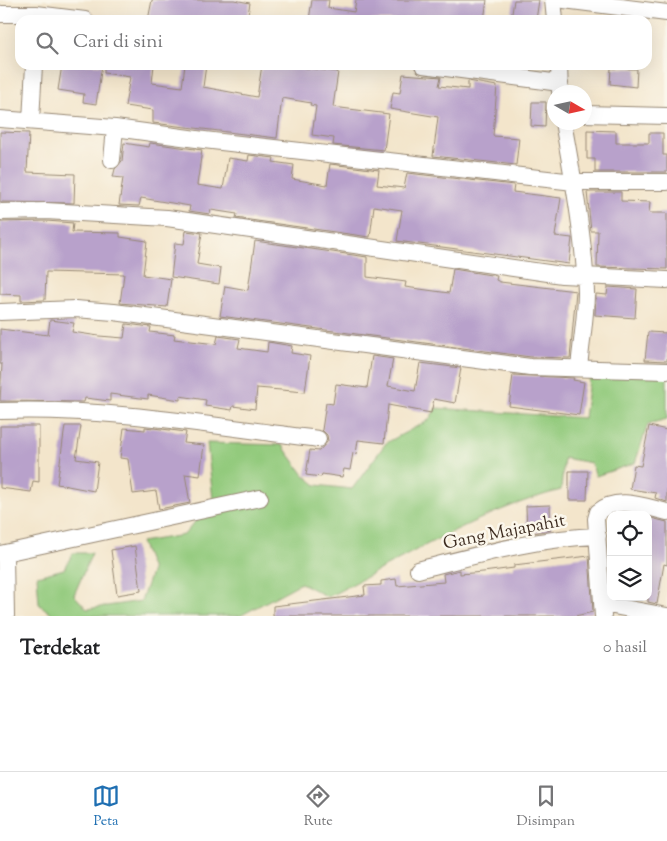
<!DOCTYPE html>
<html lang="id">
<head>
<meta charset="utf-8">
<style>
  :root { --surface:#fff; --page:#f6f6f6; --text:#202124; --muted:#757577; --line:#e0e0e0; --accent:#1f6fb2 }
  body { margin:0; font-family:"Sorts Mill Goudy",serif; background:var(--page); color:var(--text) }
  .controls { position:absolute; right:15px; bottom:15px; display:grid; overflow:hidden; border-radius:10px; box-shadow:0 5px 20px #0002 }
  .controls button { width:45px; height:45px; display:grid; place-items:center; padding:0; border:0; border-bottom:1px solid var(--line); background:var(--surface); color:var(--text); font:25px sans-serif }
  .compass { position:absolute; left:547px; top:85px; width:45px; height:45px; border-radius:50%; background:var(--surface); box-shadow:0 5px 20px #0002; rotate:99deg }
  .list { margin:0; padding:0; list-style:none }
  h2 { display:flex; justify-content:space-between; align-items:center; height:65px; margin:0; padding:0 20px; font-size:21px }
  h2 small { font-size:16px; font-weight:400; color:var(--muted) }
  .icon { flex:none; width:28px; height:28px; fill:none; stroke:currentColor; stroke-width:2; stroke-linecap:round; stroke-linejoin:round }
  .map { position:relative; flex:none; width:667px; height:616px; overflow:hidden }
  .search { position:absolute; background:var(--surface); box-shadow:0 5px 20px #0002; left:15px; right:15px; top:15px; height:55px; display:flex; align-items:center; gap:12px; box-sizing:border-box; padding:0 18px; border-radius:15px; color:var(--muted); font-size:19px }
  .sheet { height:155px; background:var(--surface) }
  nav { display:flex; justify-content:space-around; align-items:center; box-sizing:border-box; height:70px; border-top:1px solid var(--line); background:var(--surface); font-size:14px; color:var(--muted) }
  nav a { display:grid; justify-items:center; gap:2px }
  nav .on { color:var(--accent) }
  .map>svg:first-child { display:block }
</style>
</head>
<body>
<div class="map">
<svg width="667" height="616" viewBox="0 0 667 616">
  <rect width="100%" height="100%" fill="#fbf7ec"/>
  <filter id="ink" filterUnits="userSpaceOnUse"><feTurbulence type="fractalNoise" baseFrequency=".02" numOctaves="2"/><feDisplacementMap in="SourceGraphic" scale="10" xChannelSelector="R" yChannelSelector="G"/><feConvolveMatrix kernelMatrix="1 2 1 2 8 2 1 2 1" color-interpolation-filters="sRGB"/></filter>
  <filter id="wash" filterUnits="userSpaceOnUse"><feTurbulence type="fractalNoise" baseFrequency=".0096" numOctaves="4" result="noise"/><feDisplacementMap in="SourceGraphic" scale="20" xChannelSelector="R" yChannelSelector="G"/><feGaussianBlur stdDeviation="1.12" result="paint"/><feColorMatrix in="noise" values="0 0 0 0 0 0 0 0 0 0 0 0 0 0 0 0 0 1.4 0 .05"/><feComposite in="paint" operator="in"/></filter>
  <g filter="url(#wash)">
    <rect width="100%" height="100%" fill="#f3e5cb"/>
    <path fill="#93ca7d" stroke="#677a4e" d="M 605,374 L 667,375 L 667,419 L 648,424 L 635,463 L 596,476 L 591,463 L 564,458 L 561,490 C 479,511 404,558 328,597 L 301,583 L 240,616 L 54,616 L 39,604 L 37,576 L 64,569 L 73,553 L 92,553 L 74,595 L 87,609 L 141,601 L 152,570 L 141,542 L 184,535 L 213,500 L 207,443 L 282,445 L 304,475 L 316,485 L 352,489 L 386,443 L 429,420 L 436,408 L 584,418 L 589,379 Z"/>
    <g id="blocks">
      <path fill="#b8a1cb" d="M 152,0 L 234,0 L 250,3 L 247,20 L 148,20 Z
        M 312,0 L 329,0 L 328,8 L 354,12 L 356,0 L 487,0 L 484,20 L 309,20 Z
        M 514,0 L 539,0 L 536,20 L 511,20 Z
        M 62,65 L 102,65 L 96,104 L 83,102 L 84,94 L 58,90 Z
        M 104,65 L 154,65 L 152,83 L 182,87 L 185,65 L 206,65 L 203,87 L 257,97 L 262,65 L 283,65 L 338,72 L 333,107 L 389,114 L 384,150 L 333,145 L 334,138 L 312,135 L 316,106 L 310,105 L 311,103 L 282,98 L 277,138 L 153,123 L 153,110 L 125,106 L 130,77 L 104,73 Z
        M 611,68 L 637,69 L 636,87 L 610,84 Z
        M 403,74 L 441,77 L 439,86 L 468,89 L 468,81 L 497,86 L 493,136 L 519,138 L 516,165 L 433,156 L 438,117 L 390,109 L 393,92 L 400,93 Z
        M 532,102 L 546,102 L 545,127 L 531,126 Z
        M 587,130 L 616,131 L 616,143 L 649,143 L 649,133 L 663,133 L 663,155 L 667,155 L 667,172 L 595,172 L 595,159 L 587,159 Z
        M 0,132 L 29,133 L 27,172 L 75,174 L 74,203 L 0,202 Z
        M 124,143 L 149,147 L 150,143 L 202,150 L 197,185 L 223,189 L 228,158 L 248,161 L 249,155 L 274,158 L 273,162 L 294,165 L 292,179 L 327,185 L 330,164 L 379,170 L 377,185 L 404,188 L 407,173 L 514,185 L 513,192 L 561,198 L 555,236 L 572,238 L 569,264 L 397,241 L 402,210 L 374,206 L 370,237 L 236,218 L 237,214 L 211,210 L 210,214 L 189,211 L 190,206 L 141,198 L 139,206 L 119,205 L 123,178 L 113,177 L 115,169 L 122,161 Z
        M 587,192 L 621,192 L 621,201 L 650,202 L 649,213 L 667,213 L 667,269 L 597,267 L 598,231 L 591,231 Z
        M 46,221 L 73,223 L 72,232 L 120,233 L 120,237 L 147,241 L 143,275 L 171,279 L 167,307 L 120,303 L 124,274 L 46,272 L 45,300 L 21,301 L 21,295 L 0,294 L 0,222 Z
        M 186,231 L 202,233 L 197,264 L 221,268 L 219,284 L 171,277 L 175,243 L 184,244 Z
        M 255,241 L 367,257 L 367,277 L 406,282 L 405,287 L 449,293 L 453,269 L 497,276 L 496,280 L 500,282 L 576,291 L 570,358 L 531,357 L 220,316 L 225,286 L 248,290 Z
        M 608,287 L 637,289 L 635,318 L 595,315 L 596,294 L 607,295 Z
        M 50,320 L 74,323 L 72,332 L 99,336 L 124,338 L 126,324 L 151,327 L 150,332 L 175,335 L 174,339 L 216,344 L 218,336 L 240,339 L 238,348 L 267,352 L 268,342 L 292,346 L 291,353 L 310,356 L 305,392 L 257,388 L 255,409 L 233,406 L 232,410 L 205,406 L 206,400 L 180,396 L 180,400 L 148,395 L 148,399 L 110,394 L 110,401 L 85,398 L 84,402 L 0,401 L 2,364 L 0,364 L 0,329 L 48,335 Z
        M 648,332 L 667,333 L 667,361 L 645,360 Z
        M 372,356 L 393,359 L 388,386 L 415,391 L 420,363 L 461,368 L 455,403 L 434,399 L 431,413 L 388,405 L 384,443 L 358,440 L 356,454 L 353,453 L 350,470 L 344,469 L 342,477 L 322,474 L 321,477 L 306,475 L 310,450 L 319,451 L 328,441 L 327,435 L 322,430 L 326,403 L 333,404 L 336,384 L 367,388 Z
        M 513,375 L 574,378 L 573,380 L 584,382 L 579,415 L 509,406 Z
        M 0,426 L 39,426 L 39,482 L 33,481 L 31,492 L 0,488 Z
        M 65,426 L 81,426 L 76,459 L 98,462 L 94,491 L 57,484 Z
        M 649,426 L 667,430 L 667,502 L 655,498 L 656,493 L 630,489 L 634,465 L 641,466 Z
        M 145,427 L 186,432 L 184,443 L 204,445 L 200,476 L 185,474 L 190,503 L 159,509 L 156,491 L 133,494 L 128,459 L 120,458 L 124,428 L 145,430 Z
        M 569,471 L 588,471 L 587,500 L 569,500 Z
        M 550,505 L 551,530 L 527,534 L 526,506 Z
        M 651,518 L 667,522 L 667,565 L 664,564 L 657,604 L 648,602 L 648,522 L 650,522 Z
        M 135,546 L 141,591 L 117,595 L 111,550 Z
        M 589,556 L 593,612 L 575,616 L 273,616 L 273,606 L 365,595 L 364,586 L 381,585 L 381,581 L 396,579 L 397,586 L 444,582 L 443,574 L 460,570 L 460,574 L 483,572 L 514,568 L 514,565 Z"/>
    </g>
  </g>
  <g filter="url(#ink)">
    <use href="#blocks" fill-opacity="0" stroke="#978874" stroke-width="1"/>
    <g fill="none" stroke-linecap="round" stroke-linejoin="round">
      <defs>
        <path id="minor" d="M 553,0 L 555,20
          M 564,0 L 667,13
          M 0,14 L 36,14 L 85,20
          M 423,65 L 560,83
          M 559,65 L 560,92
          M 584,114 L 667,116
          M 0,119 L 115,128 L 204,140 L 574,182 L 667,182
          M 31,121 L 34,65
          M 563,122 C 573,178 584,236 586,292 C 586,317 581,344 579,368
          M 112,160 L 115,128
          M 0,212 L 46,211 L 167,218 L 562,275 L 667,280
          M 0,312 L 75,309 L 114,312 L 530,367 L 667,371
          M 0,411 C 106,407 213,426 318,439
          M 0,554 L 260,498
          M 5,554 L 6,616
          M 418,570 C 478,555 536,538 598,536
          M 603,604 L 667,616
          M 603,616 L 596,519 L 598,512 C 617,495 645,507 667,512"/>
      </defs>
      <use href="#minor" stroke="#978874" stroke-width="18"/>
      <use href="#minor" stroke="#fff" stroke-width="16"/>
    </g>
  </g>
  <g text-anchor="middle" stroke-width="5" stroke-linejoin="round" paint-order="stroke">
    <g font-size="18" fill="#3b2a1e" stroke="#fbf7ec">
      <text transform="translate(504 531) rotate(-11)" y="6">Gang Majapahit</text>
    </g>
  </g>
</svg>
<div class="controls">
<button><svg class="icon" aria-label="locate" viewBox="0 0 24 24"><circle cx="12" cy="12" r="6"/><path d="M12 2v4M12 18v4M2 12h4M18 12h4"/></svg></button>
<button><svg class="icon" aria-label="layers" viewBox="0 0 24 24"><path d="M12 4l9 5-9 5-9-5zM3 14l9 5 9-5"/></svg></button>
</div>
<svg class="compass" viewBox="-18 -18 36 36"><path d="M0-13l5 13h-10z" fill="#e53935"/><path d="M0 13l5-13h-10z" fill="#757577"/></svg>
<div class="search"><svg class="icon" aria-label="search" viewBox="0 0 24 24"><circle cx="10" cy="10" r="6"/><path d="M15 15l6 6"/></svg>Cari di sini</div>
</div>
<section class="sheet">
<h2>Terdekat<small>0 hasil</small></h2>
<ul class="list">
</ul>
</section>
<nav>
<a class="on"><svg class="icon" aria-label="map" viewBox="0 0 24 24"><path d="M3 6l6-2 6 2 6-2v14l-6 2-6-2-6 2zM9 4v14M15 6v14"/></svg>Peta</a>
<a><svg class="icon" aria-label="directions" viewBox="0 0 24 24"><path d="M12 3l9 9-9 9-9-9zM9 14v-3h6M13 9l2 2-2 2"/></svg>Rute</a>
<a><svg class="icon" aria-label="saved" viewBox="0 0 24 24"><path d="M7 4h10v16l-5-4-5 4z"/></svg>Disimpan</a>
</nav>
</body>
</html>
